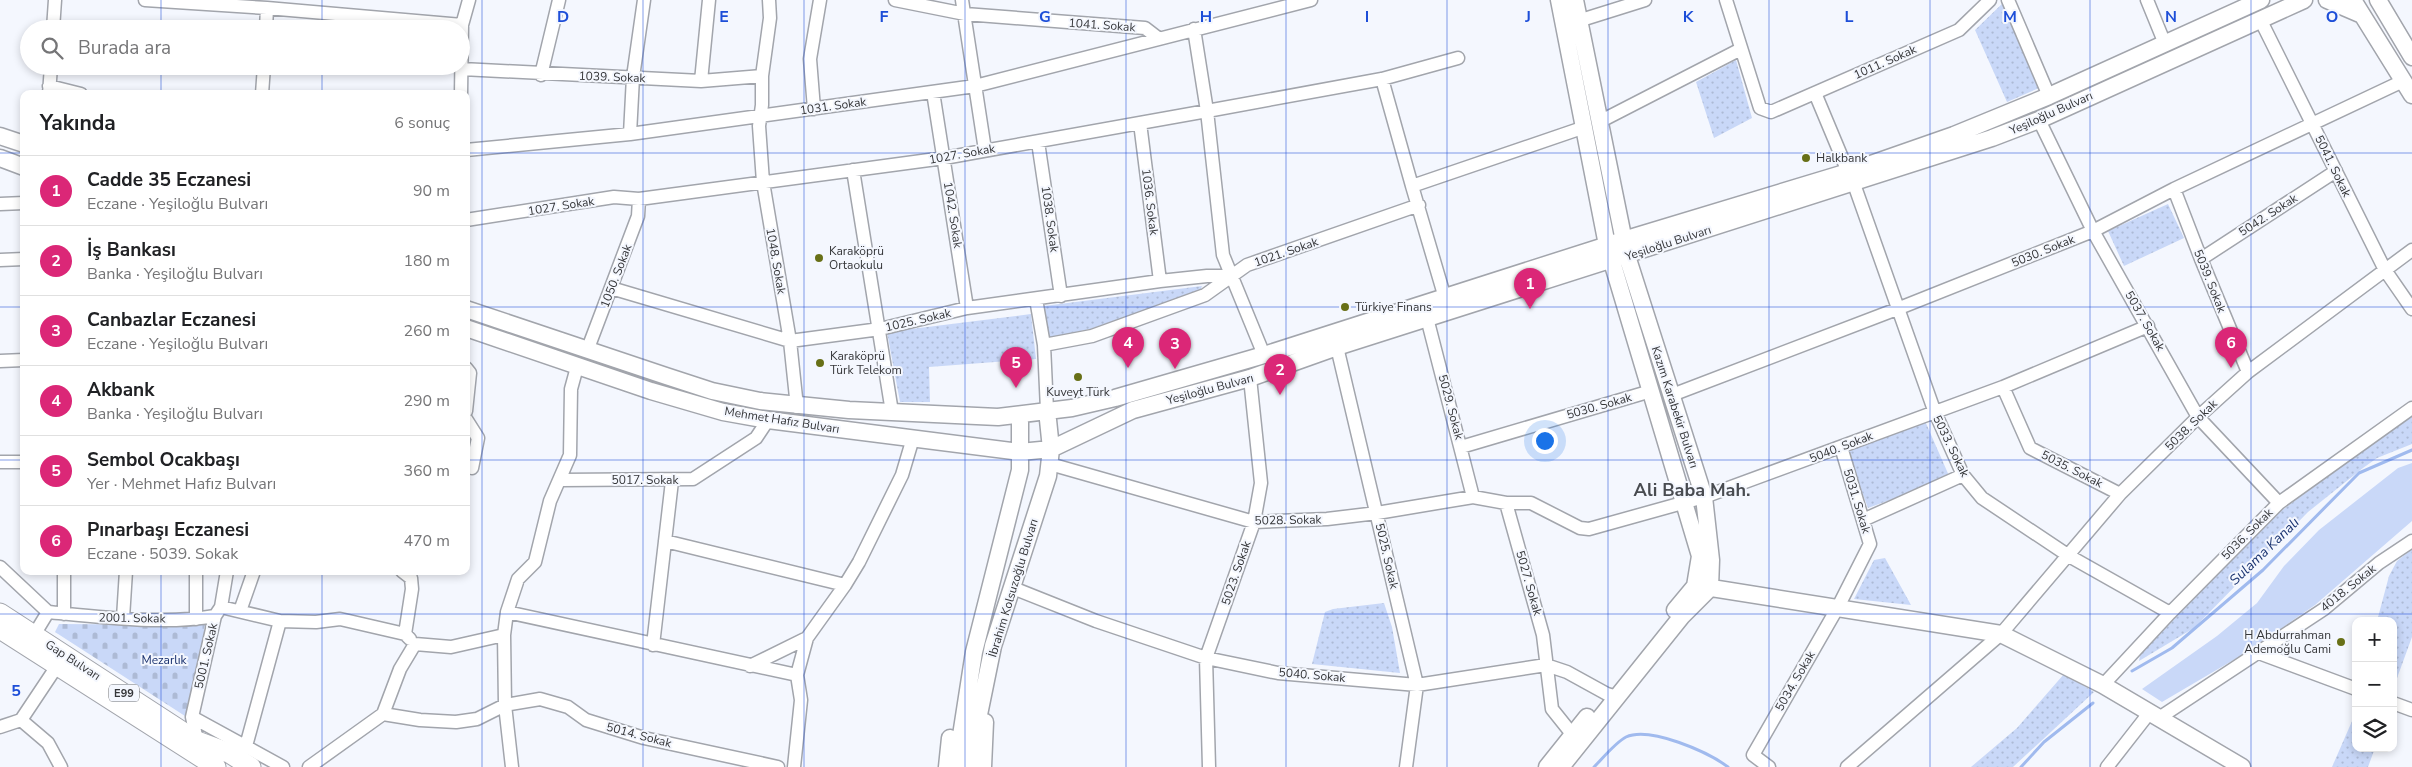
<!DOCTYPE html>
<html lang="tr">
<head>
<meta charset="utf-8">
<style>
  :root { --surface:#fff; --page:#f2f2f2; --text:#202124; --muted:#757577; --line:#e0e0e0; --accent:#db2777 }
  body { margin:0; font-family:"Nunito Sans",sans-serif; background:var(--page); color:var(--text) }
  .controls { position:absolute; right:15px; bottom:15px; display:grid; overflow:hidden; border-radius:10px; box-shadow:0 2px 8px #0003 }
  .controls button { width:45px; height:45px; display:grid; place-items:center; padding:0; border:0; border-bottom:1px solid var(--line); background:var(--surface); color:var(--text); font:25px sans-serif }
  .you { position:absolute; left:1544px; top:440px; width:18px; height:18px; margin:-12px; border:4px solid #fff; border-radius:50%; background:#1a73e8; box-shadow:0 0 0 8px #1a73e833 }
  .badge { display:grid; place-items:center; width:32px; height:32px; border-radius:50%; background:var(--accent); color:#fff; font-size:16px; font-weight:700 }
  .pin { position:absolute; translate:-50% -41px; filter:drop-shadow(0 1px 2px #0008) }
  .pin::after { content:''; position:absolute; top:26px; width:18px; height:15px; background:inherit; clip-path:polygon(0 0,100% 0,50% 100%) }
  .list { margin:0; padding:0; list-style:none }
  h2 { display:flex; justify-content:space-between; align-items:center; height:65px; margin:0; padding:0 20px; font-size:21px }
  h2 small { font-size:16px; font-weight:400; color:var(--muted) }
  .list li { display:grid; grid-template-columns:32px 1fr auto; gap:15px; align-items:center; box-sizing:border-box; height:70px; padding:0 20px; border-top:1px solid var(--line) }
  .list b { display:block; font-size:19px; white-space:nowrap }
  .list p { margin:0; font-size:16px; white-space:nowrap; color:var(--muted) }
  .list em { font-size:16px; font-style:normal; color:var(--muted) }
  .icon { flex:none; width:28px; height:28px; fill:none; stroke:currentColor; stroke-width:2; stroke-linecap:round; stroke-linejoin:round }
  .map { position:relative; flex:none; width:2412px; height:767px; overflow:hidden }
  .search { position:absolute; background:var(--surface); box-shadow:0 2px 8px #0003; left:20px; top:20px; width:450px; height:55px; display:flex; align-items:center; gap:12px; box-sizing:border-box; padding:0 18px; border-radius:28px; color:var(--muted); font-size:19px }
  .panel { position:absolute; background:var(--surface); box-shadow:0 2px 8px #0003; left:20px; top:90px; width:450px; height:485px; border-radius:10px }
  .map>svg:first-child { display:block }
</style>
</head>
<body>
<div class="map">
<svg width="2412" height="767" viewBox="0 0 2412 767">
  <defs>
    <pattern id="cemetery-stones" width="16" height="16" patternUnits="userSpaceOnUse" patternTransform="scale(1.25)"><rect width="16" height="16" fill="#c9d8f8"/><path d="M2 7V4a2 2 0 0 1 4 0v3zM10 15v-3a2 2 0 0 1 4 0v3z" fill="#adbad5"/></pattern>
    <pattern id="park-dots" width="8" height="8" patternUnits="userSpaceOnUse" patternTransform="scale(1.25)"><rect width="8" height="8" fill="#c9d8f8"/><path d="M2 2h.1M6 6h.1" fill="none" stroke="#adbad5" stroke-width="1.8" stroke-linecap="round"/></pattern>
  </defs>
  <rect width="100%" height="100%" fill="#f4f7fe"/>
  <path fill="#c9d8f8" d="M 2412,463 L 2412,521 L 2315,605 L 2247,652 L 2162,702 L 2142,689 L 2217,636 L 2257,603 L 2284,566 L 2319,530 L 2398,468 Z"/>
  <path fill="url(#cemetery-stones)" d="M 59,624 L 205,625 L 204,630 L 210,633 L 185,716 L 55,632 Z"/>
  <path fill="url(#park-dots)" d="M 2004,2 L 2039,88 L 2007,102 L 1975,30 Z
    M 1736,60 L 1752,118 L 1714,138 L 1696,82 Z
    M 2168,204 L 2184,238 L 2124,266 L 2108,231 Z
    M 1202,286 L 1200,291 L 1090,329 L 1049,338 L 1044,306 Z
    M 1031,314 L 1036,359 L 929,367 L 930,402 L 900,402 L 887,332 Z
    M 2412,415 L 2412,444 L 2377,458 L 2363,468 L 2308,512 L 2194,628 L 2139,661 L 2140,655 L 2270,519 Z
    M 1925,421 L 1950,478 L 1868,508 L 1846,449 Z
    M 2412,549 L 2412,637 L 2393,689 L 2393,621 L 2377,621 L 2389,576 L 2397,561 Z
    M 1885,558 L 1911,605 L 1854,599 L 1874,560 Z
    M 1384,603 L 1392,627 L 1400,673 L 1312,664 L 1325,612 L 1333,609 Z
    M 2064,674 L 2094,692 L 2013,767 L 1971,767 L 2017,728 Z
    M 2356,712 L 2356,748 L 2375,748 L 2368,767 L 2332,767 Z"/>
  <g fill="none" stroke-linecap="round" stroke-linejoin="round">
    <path stroke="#a0baee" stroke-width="3" d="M 2132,671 L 2172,648 L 2263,570 L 2359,473 L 2412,450
      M 1594,767 C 1602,759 1616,742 1626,737 C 1650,726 1708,752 1728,767
      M 2021,767 L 2044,742 L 2093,703"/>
    <defs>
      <path id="minor" d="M 145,0 L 267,8 L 462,25
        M 769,0 L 770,18 L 762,76 L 762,105 L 759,126 L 763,182 L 790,341 L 797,407
        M 895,0 L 965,14 L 1145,28 L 1158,38
        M 962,0 L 985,150
        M 1726,0 L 1760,108 L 1771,112 L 1959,30 L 1990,0
        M 2008,0 L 2049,96
        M 2147,0 L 2165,44
        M 2260,19 L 2385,270 L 2412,309
        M 1578,21 L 1645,0
        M 53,29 L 55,0
        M 266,29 L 267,8
        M 1194,29 L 1207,111 L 1382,79 L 1458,58
        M 462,69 L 701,81 L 762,76
        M 541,75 L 559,0
        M 1382,79 L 1412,186
        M 701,81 L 709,0
        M 49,86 L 81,94
        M 933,92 L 967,308
        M 1815,93 L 1848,172
        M 49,94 L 51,66
        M 262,94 L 264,66
        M 461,94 L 462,25 L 469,0
        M 814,109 L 810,59 L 820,0
        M 2039,120 L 2093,231 L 2198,417 L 2279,503
        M 1599,122 L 1741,49
        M 1140,123 L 1160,281
        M 630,134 L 633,77 L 644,0
        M 1038,142 L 1061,296
        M 466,150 L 630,134 L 975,86 L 1311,0
        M 853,170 L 892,412
        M 1854,184 L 1934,410 L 1963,475 L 1982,498 L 2069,556 L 2170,613
        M 2174,189 L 2201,259 L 2248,372
        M 0,204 L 24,203
        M 466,220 L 614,197 L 639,199 L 944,158 L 1207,111 L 1223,255 L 1264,355
        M 2201,259 L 2336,171
        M 0,260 L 24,259
        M 611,288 L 790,341 L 880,329 L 967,308 L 1160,281 L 1207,276 L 1232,276
        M 1445,298 L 1412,186 L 1585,127
        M 1036,299 L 1044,345 L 1047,410
        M 1427,318 L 1473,497
        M 1044,345 L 1092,336 L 1205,295 L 1247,265 L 1419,205
        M 1337,347 L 1417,685 L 1406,767
        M 587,351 L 638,216 L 639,199
        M 0,361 L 24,360
        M 466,368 L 470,373 L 466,411
        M 2003,387 L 2030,448 L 2120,494
        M 1672,395 L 1897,309 L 2093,231 L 2174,189 L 2403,81
        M 466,419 L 478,438 L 472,468
        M 1461,447 L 1651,391
        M 0,462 L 24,462
        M 1050,464 L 1254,522 L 1327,519 L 1377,513 L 1473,497 L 1506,503 L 1531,503 L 1580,528 L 1589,529 L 1704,497 L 2003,387 L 2148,326
        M 561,480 L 693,479 L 756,438 L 768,420
        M 1506,503 L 1543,635 L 1552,709 L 1572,734
        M 1863,520 L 1963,475
        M 665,541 L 845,585
        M 0,567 L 48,612 L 34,635
        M 402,571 L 411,578 L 412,589 L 405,634 L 410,639
        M 1013,588 L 1096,621 L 1206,658 L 1278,673 L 1417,685 L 1546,665 L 1567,672 L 1607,694 L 1617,697
        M 221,607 L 280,621 L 316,622 L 340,619 L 405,634
        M 240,611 L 254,571
        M 48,612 C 100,617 164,625 215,616
        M 507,612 L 797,675
        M 64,614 L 64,571
        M 123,618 L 126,571
        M 196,619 L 196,571
        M 504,635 L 505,705 L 512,767
        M 653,645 L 672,481
        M 2259,653 L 2356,689
        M 750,666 L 807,638
        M 2103,685 L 2170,613 L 2279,503 L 2412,408
        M 2393,703 L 2412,710
        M 383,714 L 420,720 L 456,722 L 477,719 L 505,705 L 540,699 L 568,707 L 586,720 L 644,738 L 778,767
        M 192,717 L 283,767
        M 2159,718 L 2324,609 L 2379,563 L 2412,541
        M 21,720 L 57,666
        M 0,727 L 21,720 L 48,743 L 61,767
        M 197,741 L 192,717 L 215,616 L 221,607 L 227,571
        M 246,746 L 280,621
        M 309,767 L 383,714 L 400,669 L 415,644 L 451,647 L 504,635 L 507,612 L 518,579 L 535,562 L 550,501 L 570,455 L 571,389 L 577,367
        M 794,767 L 801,700 L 797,675 L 807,638 L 845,585 L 859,562 L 902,475 L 913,438
        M 1209,767 L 1206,658 L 1254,522 L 1261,483 L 1250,378
        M 1769,767 L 1753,755 L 1838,607 L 1870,544 L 1841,447
        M 1847,767 L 2001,634 L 2120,494 L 2198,417 L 2248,372 L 2412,250
        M 2107,767 L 2150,712"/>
      <path id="major" d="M 1559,0 L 1607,245 L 1700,556 L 1695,586 L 1675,610
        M 2327,0 L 2362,15
        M 2353,0 L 2412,95
        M 2378,0 L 2412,57
        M 0,136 L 24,144
        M 0,158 L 24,167
        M 466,309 L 666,376 L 712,391 L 760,401 L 849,410 L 998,417 L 1072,408 L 1115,398 L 1264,355 L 1623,240 L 1848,172 L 1954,135 L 2049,96 L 2261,0
        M 466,328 L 651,391 L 723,412 L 768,420 L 1020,452 L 1051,449 L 1133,410 L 1250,378 L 1337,347 L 1992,138 L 2039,120 L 2304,0
        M 1699,586 L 2001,634 L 2103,685 L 2242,767
        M 947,767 L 950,738
        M 959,767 L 960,742 L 974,652 L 1020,470 L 1020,415
        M 972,767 L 973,744 L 993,646 L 1048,476 L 1051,449 L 1047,410
        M 983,767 L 985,722
        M 1547,767 L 1587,717
        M 1561,767 L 1682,616 L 1710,588 L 1711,560 L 1704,497 L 1627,256 L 1575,0"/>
      <path id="highway" d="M 0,613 L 197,741 L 229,753 L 251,767
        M 0,629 L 216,767"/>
    </defs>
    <use href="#minor" stroke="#a2a5ac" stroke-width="15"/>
    <use href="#major" stroke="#a2a5ac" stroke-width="19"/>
    <use href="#highway" stroke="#a2a5ac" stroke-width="21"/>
    <use href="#minor" stroke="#fff" stroke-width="12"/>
    <use href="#major" stroke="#fff" stroke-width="16"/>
    <use href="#highway" stroke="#fff" stroke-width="19"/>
  </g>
  <path fill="none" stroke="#1d4ed8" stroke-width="1" stroke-opacity="0.55" d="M 161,0 L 161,29M 322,0 L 322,29M 482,0 L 482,767M 643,0 L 643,767M 804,0 L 804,767M 965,0 L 965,767M 1126,0 L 1126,767M 1286,0 L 1286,767M 1447,0 L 1447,767M 1608,0 L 1608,767M 1769,0 L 1769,767M 1930,0 L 1930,767M 2090,0 L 2090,767M 2251,0 L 2251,767M 161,66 L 161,94M 322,66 L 322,94M 0,153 L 24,153M 466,153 L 2412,153M 0,307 L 24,307M 466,307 L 2412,307M 0,460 L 24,460M 466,460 L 2412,460M 161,571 L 161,767M 322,571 L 322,767M 0,614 L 2412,614"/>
  <g fill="#687017" stroke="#f4f7fe" stroke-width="2">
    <circle cx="1806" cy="158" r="5"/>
    <circle cx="819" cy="258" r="5"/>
    <circle cx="1345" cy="307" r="5"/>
    <circle cx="820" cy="363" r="5"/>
    <circle cx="1078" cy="377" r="5"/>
    <circle cx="2341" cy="642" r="5"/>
  </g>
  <g text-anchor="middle" stroke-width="4" stroke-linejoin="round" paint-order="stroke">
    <rect fill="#f4f7fe" stroke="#6e7074" stroke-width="1" x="109" y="684.5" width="30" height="17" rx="4"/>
    <g font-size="11" font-weight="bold" fill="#353639">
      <text x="124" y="697">E99</text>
    </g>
    <g font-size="12" fill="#353639" stroke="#f4f7fe">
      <text transform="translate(1102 25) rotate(4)" y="4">1041. Sokak</text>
      <text transform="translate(1885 62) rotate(-24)" y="4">1011. Sokak</text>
      <text transform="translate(612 77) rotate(2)" y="4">1039. Sokak</text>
      <text transform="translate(833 106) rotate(-8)" y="4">1031. Sokak</text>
      <text transform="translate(2051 113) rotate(-24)" y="4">Yeşiloğlu Bulvarı</text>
      <text transform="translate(962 154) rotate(-10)" y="4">1027. Sokak</text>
      <text transform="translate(2333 166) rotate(64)" y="4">5041. Sokak</text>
      <text transform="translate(1150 202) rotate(83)" y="4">1036. Sokak</text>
      <text transform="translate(561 206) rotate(-9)" y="4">1027. Sokak</text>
      <text transform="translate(953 215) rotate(81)" y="4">1042. Sokak</text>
      <text transform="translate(2268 215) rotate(-33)" y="4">5042. Sokak</text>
      <text transform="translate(1050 219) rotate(82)" y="4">1038. Sokak</text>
      <text transform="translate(1668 243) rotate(-18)" y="4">Yeşiloğlu Bulvarı</text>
      <text transform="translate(2043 251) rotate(-22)" y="4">5030. Sokak</text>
      <text transform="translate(1286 252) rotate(-19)" y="4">1021. Sokak</text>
      <text transform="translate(776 261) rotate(80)" y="4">1048. Sokak</text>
      <text transform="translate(616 276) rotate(-69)" y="4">1050. Sokak</text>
      <text transform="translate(2210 281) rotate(68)" y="4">5039. Sokak</text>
      <text transform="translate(918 320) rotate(-13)" y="4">1025. Sokak</text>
      <text transform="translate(2145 321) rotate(60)" y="4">5037. Sokak</text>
      <text transform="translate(1210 389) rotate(-15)" y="4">Yeşiloğlu Bulvarı</text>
      <text transform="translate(1599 406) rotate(-16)" y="4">5030. Sokak</text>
      <text transform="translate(1451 407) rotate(75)" y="4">5029. Sokak</text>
      <text transform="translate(1675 407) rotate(72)" y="4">Kazım Karabekir Bulvarı</text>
      <text transform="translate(782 420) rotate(9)" y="4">Mehmet Hafız Bulvarı</text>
      <text transform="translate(2191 425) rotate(-44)" y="4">5038. Sokak</text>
      <text transform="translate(1951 446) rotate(64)" y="4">5033. Sokak</text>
      <text transform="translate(1841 447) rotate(-21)" y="4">5040. Sokak</text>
      <text transform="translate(2072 469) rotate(27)" y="4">5035. Sokak</text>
      <text x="645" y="484">5017. Sokak</text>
      <text transform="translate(1857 501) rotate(73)" y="4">5031. Sokak</text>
      <text transform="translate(1288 520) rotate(-1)" y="4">5028. Sokak</text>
      <text transform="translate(2247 534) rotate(-45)" y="4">5036. Sokak</text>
      <text transform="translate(1387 556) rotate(77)" y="4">5025. Sokak</text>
      <text transform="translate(1236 573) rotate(-71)" y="4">5023. Sokak</text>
      <text transform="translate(1529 583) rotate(74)" y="4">5027. Sokak</text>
      <text transform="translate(1013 588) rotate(-73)" y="4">İbrahim Kolsuzoğlu Bulvarı</text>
      <text transform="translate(2348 588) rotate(-39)" y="4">4018. Sokak</text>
      <text transform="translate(132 618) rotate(1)" y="4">2001. Sokak</text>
      <text transform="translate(206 656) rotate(-77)" y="4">5001. Sokak</text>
      <text transform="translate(73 660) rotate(33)" y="4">Gap Bulvarı</text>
      <text transform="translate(1312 675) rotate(5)" y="4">5040. Sokak</text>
      <text transform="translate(1795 681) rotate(-60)" y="4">5034. Sokak</text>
      <text transform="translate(639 735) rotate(15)" y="4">5014. Sokak</text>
    </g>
    <g font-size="12" fill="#353639" stroke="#f4f7fe" text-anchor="start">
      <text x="1816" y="162">Halkbank</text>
      <text x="829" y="255">Karaköprü<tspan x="829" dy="14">Ortaokulu</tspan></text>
      <text x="1355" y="311">Türkiye Finans</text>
      <text x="830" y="360">Karaköprü<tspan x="830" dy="14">Türk Telekom</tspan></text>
      <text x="1078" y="396" text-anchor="middle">Kuveyt Türk</text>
      <text x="2331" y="639" text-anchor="end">H Abdurrahman<tspan x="2331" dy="14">Ademoğlu Cami</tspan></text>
    </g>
    <g font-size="12" fill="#18306d" stroke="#f4f7fe">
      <text x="164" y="664">Mezarlık</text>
    </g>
    <g font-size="14" font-style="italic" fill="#1c3572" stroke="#f4f7fe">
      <text transform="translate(2264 551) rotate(-44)" y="5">Sulama Kanalı</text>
    </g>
    <g font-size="18" font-weight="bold" fill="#484b50" stroke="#f4f7fe">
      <text x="1692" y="496">Ali Baba Mah.</text>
    </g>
  </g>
  <g font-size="16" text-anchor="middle" font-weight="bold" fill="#1d4ed8" stroke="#f4f7fe" stroke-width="4" stroke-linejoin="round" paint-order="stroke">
    <text x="563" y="22">D</text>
    <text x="724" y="22">E</text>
    <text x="884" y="22">F</text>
    <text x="1045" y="22">G</text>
    <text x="1206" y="22">H</text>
    <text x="1367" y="22">I</text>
    <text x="1528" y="22">J</text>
    <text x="1688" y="22">K</text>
    <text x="1849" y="22">L</text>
    <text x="2010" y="22">M</text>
    <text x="2171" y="22">N</text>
    <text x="2332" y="22">O</text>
    <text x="16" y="696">5</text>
  </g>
</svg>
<div class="controls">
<button>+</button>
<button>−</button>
<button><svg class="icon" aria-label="layers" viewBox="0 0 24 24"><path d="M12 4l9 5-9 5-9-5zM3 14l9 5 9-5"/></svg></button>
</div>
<div class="you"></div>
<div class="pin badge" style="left:1530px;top:309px">1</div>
<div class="pin badge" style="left:1280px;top:395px">2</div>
<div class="pin badge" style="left:1175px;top:369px">3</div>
<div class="pin badge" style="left:1128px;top:368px">4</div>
<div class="pin badge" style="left:1016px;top:388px">5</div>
<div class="pin badge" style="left:2231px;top:368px">6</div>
<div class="search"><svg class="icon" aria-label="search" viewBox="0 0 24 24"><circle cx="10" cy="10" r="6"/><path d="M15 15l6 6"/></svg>Burada ara</div>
<section class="panel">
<h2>Yakında<small>6 sonuç</small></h2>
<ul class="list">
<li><span class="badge">1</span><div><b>Cadde 35 Eczanesi</b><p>Eczane · Yeşiloğlu Bulvarı</p></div><em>90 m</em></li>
<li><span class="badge">2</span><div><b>İş Bankası</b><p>Banka · Yeşiloğlu Bulvarı</p></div><em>180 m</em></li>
<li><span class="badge">3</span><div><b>Canbazlar Eczanesi</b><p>Eczane · Yeşiloğlu Bulvarı</p></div><em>260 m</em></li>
<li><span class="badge">4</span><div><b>Akbank</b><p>Banka · Yeşiloğlu Bulvarı</p></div><em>290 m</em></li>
<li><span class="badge">5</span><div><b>Sembol Ocakbaşı</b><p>Yer · Mehmet Hafız Bulvarı</p></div><em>360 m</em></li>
<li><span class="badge">6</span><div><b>Pınarbaşı Eczanesi</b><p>Eczane · 5039. Sokak</p></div><em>470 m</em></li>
</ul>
</section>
</div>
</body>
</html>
